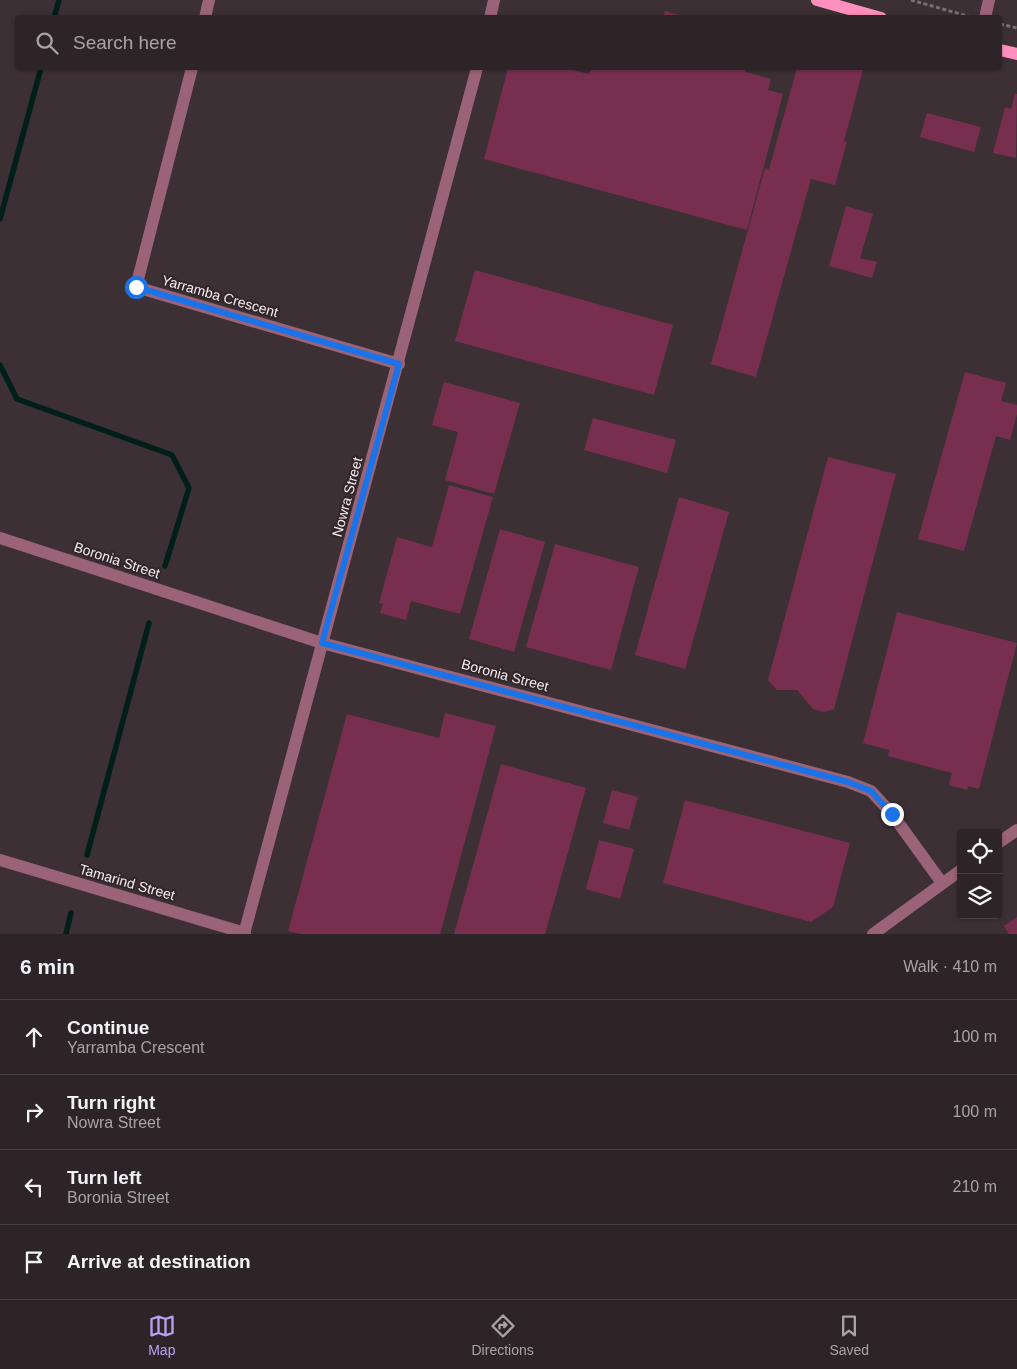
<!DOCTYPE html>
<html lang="en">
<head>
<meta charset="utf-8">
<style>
  :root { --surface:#2d2427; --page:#352c2f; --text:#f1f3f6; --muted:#a7a4a7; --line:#484144; --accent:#bca0f2 }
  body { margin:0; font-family:Arial,sans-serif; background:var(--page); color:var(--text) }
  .controls { position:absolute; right:15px; bottom:15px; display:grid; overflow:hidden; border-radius:5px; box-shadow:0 1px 4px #0004 }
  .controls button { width:45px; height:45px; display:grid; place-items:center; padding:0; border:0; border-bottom:1px solid var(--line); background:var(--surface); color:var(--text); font:25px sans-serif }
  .stop { position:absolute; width:15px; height:15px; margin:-11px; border:4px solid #1a73e8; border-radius:50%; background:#fff }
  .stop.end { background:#1a73e8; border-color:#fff; box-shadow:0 1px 5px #0008 }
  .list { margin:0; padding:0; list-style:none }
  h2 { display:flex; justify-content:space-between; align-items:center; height:65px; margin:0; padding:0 20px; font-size:21px }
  h2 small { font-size:16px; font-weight:400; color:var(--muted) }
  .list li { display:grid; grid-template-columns:32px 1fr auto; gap:15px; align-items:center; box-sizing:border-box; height:75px; padding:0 20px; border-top:1px solid var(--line) }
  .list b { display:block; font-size:19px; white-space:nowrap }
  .list p { margin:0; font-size:16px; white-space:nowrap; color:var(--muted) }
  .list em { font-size:16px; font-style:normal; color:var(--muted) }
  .icon { flex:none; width:28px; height:28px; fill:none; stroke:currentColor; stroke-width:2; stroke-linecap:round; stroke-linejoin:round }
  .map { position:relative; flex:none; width:1017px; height:934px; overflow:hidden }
  .search { position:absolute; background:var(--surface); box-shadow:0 1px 4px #0004; left:15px; right:15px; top:15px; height:55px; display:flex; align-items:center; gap:12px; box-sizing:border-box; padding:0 18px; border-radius:5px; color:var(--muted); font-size:19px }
  .sheet { height:365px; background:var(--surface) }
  nav { display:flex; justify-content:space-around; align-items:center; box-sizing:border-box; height:70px; border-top:1px solid var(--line); background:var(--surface); font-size:14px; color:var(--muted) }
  nav a { display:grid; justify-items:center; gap:2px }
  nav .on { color:var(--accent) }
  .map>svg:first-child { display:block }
</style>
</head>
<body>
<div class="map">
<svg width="1017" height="934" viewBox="0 0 1017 934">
  <rect width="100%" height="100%" fill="#3c3034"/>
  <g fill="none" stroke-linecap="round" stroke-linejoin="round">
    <path stroke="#001f18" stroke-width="5.5" d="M 54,18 L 59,0
      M 0,219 L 41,68
      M 0,365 L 17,399 L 172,455 L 189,488 L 165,566
      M 87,855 L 149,623
      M 66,934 L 71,913"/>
  </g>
  <path fill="#782f4f" d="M 665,11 L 686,17 L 686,18 L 663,18 Z
    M 508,68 L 565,68 L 589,74 L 591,68 L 747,68 L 745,72 L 771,79 L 768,90 L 783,94 L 747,230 L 484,159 Z
    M 797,68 L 852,68 L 863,70 L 844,141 L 847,142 L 835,185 L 811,179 L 756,377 L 711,364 L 765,168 L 769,169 Z
    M 1015,94 L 1017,94 L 1016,158 L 993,153 L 1005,107 L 1011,109 Z
    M 927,113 L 981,127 L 974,152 L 920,137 Z
    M 846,206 L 873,214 L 860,258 L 877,262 L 872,278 L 829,266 Z
    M 475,270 L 673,325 L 654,395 L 455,341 Z
    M 965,372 L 1006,383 L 1001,401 L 1017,405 L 1017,414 L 1010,440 L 996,436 L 964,551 L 918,539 Z
    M 444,382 L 520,403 L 494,494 L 445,480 L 458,432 L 432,425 Z
    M 593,418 L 676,440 L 667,473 L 584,450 Z
    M 828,457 L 896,474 L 834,709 L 824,712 L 813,709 L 797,690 L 777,690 L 768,680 Z
    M 449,485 L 493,497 L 460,614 L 411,601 L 406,620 L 380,613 L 383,604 L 379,603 L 397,537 L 432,547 Z
    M 679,497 L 729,512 L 685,669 L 635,655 Z
    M 500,529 L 545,542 L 514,652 L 469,639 Z
    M 555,544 L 639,567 L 611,670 L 526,647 Z
    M 897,612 L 1017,643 L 979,789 L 968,786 L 967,790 L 949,785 L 952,773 L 888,756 L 889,750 L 863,743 Z
    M 445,713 L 496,726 L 440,934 L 301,934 L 288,931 L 347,714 L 439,738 Z
    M 501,764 L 586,788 L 545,934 L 454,934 Z
    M 612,790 L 638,797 L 629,830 L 603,823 Z
    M 685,800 L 850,843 L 833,907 L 811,922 L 663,883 Z
    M 599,840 L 634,849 L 620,899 L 586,889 Z
    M 1017,917 L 1017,934 L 1009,934 L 1004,926 Z"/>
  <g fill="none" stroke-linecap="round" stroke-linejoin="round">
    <path stroke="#7a7073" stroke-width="3" stroke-dasharray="4 2.5" stroke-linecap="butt" d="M 911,0 L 971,17
      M 1000,24 L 1017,28"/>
    <path stroke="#9a6378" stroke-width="12" d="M 205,18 L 209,0
      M 490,18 L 494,0
      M 985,18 L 989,0
      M 192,68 L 136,287 L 399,364
      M 0,538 L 322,643 L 848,782 L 871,791 L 892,814 L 942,883
      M 998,843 L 1017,830
      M 0,860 L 245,933
      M 244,934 L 477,68
      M 873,934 L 961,870"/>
    <path stroke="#ff8fbc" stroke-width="12" d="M 817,0 L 881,18
      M 1000,50 L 1017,54"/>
  </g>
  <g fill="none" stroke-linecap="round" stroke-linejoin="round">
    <path stroke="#1a73e8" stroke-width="6" d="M 136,287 L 399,364 L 322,643 L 848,782 L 871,791 L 892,814"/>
  </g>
  <g text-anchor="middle" stroke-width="4" stroke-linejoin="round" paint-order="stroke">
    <g font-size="14" fill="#f5edef" stroke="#32262a">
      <text transform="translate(220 296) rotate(16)" y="5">Yarramba Crescent</text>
      <text transform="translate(347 497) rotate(-75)" y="5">Nowra Street</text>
      <text transform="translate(117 560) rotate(18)" y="5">Boronia Street</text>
      <text transform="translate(505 675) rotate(15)" y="5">Boronia Street</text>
      <text transform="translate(127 882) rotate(16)" y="5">Tamarind Street</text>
    </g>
  </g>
</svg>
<div class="controls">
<button><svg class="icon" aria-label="locate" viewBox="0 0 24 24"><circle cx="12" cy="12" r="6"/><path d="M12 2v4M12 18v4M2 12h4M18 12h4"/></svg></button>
<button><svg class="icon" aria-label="layers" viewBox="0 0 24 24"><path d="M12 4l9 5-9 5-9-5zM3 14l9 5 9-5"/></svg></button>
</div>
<div class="stop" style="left:136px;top:287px"></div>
<div class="stop end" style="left:892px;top:814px"></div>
<div class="search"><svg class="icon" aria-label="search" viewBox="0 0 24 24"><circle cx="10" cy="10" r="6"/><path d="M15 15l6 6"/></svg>Search here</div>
</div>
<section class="sheet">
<h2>6 min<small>Walk · 410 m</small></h2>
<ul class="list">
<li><svg class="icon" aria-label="ahead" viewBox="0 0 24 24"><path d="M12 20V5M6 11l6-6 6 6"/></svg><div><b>Continue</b><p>Yarramba Crescent</p></div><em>100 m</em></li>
<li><svg class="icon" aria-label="right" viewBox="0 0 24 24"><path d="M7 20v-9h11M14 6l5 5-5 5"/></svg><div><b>Turn right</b><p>Nowra Street</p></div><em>100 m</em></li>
<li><svg class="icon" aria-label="left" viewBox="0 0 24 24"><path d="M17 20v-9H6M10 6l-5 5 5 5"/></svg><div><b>Turn left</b><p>Boronia Street</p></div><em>210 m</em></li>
<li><svg class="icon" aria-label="arrive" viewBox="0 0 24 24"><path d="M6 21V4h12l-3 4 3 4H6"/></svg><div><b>Arrive at destination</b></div></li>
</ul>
</section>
<nav>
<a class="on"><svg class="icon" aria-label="map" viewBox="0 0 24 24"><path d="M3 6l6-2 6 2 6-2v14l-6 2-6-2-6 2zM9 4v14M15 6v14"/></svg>Map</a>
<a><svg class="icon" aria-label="directions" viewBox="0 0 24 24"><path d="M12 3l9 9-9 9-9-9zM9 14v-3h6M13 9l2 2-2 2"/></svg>Directions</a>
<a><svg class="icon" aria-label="saved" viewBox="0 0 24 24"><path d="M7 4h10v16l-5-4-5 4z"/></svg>Saved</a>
</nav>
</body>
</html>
